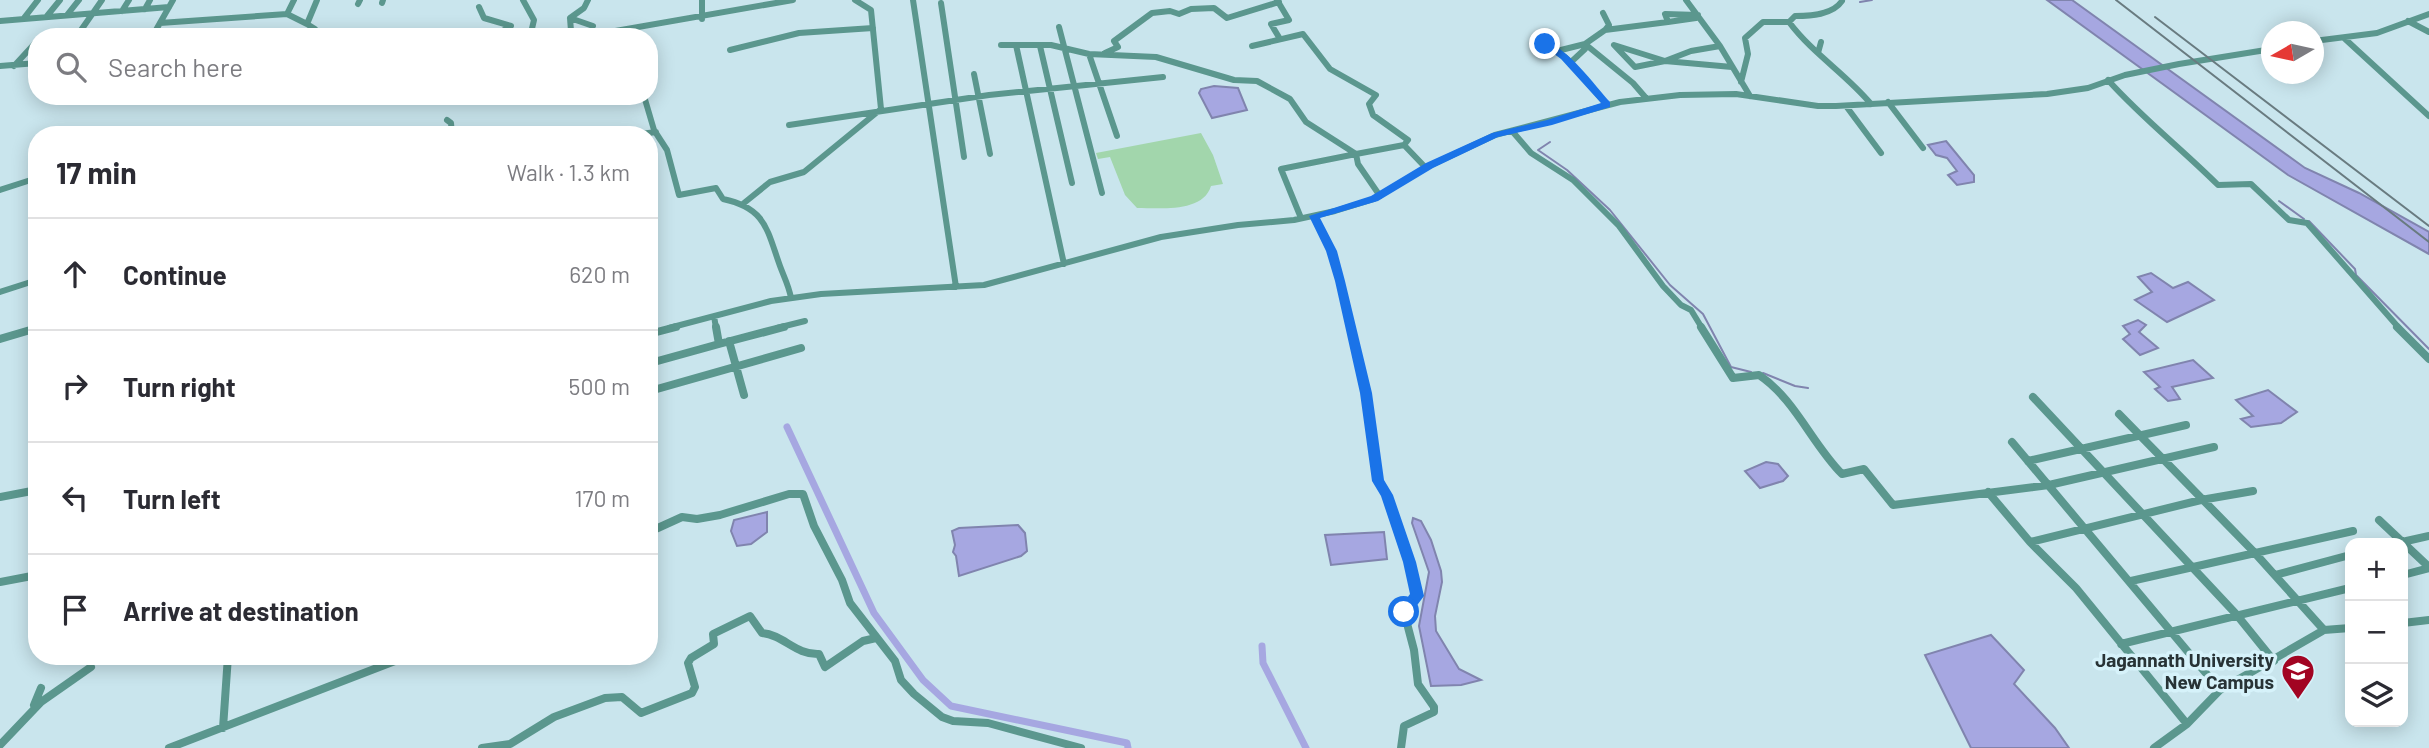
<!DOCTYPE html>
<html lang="en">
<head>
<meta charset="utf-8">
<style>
  :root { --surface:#fff; --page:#f2f2f3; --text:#2b2b33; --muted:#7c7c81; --line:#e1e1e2 }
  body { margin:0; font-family:Barlow,sans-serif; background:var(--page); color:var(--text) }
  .controls { position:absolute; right:21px; bottom:21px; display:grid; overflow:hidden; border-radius:14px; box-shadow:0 4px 18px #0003 }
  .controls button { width:63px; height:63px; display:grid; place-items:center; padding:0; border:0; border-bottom:2px solid var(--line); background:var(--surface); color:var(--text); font:35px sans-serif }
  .compass { position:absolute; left:2261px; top:21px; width:63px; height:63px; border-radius:50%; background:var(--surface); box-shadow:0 4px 18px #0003; rotate:261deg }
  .stop { position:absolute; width:21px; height:21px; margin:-16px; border:5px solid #1a73e8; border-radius:50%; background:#fff }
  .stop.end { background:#1a73e8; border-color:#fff; box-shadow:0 2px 7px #0008 }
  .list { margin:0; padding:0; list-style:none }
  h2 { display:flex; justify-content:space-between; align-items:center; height:91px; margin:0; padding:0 28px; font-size:30px }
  h2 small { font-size:23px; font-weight:400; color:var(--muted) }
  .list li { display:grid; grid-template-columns:46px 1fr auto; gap:21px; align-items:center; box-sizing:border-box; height:112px; padding:0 28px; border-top:2px solid var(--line) }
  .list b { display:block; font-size:26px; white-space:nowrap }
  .list em { font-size:23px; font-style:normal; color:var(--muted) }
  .icon { flex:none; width:38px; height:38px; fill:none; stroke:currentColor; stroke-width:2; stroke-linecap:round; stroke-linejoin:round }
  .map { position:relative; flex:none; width:2429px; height:748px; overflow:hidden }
  .search { position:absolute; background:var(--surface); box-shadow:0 4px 18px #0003; left:28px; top:28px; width:630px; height:77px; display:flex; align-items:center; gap:18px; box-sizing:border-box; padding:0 24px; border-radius:28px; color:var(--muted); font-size:26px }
  .panel { position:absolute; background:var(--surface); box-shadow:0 4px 18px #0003; left:28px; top:126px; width:630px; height:539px; border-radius:28px }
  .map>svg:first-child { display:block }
</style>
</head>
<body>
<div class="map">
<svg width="2429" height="748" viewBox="0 0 2429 748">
  <rect width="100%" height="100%" fill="#c9e5ed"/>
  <path fill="#a2d6ac" d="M 1201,133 L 1213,155 L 1223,184 L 1211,186 C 1203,213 1159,208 1137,208 L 1125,195 L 1110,157 L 1098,159 L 1096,153 Z"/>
  <path fill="#a6a7e1" stroke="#8084ae" stroke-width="2" d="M 2047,0 L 2072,0 L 2305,168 L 2359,193 L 2429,232 L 2429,254 L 2288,175 Z
    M 1214,86 L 1238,88 L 1247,110 L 1212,118 L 1199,93 L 1201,89 Z
    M 1946,141 L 1974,175 L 1974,182 L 1957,185 L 1948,175 L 1957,171 L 1947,158 L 1936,155 L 1928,145 Z
    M 2151,273 L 2173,288 L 2188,282 L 2214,300 L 2167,322 L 2135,300 L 2152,292 L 2138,277 Z
    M 2138,320 L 2146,325 L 2139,332 L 2158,348 L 2140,355 L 2123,339 L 2130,334 L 2123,326 Z
    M 2193,360 L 2213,378 L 2172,387 L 2180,399 L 2168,401 L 2155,389 L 2160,387 L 2144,372 Z
    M 2268,390 L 2297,412 L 2281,423 L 2251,427 L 2241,419 L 2253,416 L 2236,400 Z
    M 1766,462 L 1778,464 L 1788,476 L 1783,481 L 1760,488 L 1745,471 Z
    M 767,512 L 767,532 L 751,544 L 737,546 L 731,531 L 734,520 Z
    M 1413,518 L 1421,521 L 1431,540 L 1441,571 L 1442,582 L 1435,616 L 1436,631 L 1459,669 L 1481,680 L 1461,685 L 1431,686 L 1419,626 L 1429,572 L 1412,523 Z
    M 1018,525 L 1025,533 L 1027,551 L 1021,556 L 959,576 L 956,556 L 953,552 L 955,545 L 952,531 L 959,528 Z
    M 1384,532 L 1387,559 L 1331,565 L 1325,535 Z
    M 1991,635 L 2024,670 L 2014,684 L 2055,728 L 2069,748 L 1971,748 L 1925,655 Z"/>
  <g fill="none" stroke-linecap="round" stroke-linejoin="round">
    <path stroke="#8084ae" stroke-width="2" d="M 1860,2 L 1872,0
      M 1550,142 L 1538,150 L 1567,170 L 1610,210 L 1670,285 L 1703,314 L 1731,367 L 1751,372
      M 2279,201 L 2304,219
      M 2309,221 L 2355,269 L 2356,275 L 2429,349
      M 1763,373 L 1795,386 L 1808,388"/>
    <path stroke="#a6a7e1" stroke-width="7" d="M 787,427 L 874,613 L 923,680 L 951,706 L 1127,743 L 1128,748
      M 1262,646 L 1263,663 L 1306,748"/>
    <path stroke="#5b978e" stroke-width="6" d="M 294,0 L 287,14 L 307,24
      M 523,0 L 534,20 L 530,37
      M 702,0 L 702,19
      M 913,0 L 956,287
      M 1277,0 L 1289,20 L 1271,24 L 1280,39
      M 1686,0 L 1720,46 L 1750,96
      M 1842,1 C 1833,15 1810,16 1795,16 L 1789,22 C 1813,54 1846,74 1871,104
      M 382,3 L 383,0
      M 941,3 L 964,157
      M 358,4 L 360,0
      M 479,7 L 484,18 L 511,26 L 492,37
      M 145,9 L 150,0
      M 122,11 L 129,0
      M 1603,13 L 1609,25 L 1605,30 L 1668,22
      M 1665,14 L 1698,15 L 1696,18 L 1668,22 Z
      M 67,15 L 79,0
      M 47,16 L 60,0
      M 24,18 L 38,0
      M 570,18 L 593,26
      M 0,21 L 169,7
      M 2408,21 L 2429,32
      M 160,23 L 287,14
      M 1059,27 L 1102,193
      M 1605,30 L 1585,44 L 1633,83 L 1646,98
      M 53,37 L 79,33 L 102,0
      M 152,37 L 173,0
      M 313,37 L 315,29 L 307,24 L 317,0
      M 566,37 L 571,31 L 570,18 L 584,8 L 588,0
      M 581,37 L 793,0
      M 2344,38 L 2429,116
      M 2314,41 L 2377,33 L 2429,14
      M 1545,44 L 1565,57 L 1607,105
      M 1001,45 L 1051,45 L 1089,54 L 1156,57 L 1234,80 L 1257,81 L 1290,99 L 1306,122 L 1356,154
      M 1016,45 L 1064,264
      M 1614,45 L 1665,61 L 1635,67 Z
      M 1040,46 L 1072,183
      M 1252,46 L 1303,34 L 1330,69 L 1376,95 L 1369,104 L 1373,115 L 1408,140 L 1404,145 L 1426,168
      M 730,50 L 799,33 L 873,28
      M 1557,51 L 1585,44 L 1585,49 L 1570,63
      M 1105,53 L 1118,47 L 1114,41 L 1152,13 L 1170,11 L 1179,14 L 1191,9 L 1214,8 L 1227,18 L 1279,2
      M 1818,53 L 1821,42
      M 1089,54 L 1117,136
      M 1665,61 L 1732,67
      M 1665,61 L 1691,51 L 1720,46
      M 0,66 L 37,63
      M 14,66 L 37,41
      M 974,74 L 990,154
      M 2108,80 C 2142,118 2182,149 2218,185 L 2251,184 L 2289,220 L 2307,223 L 2399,328
      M 1741,82 L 1748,54 L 1745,38 L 1763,22 L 1789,22
      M 644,96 L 654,130 L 667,150 L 679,195 L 716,188 L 723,199 C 766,208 767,230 780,266 C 784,277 789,286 791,298
      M 1888,102 L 1923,148
      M 1846,106 L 1881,153
      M 447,120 L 451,123 L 452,135
      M 789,125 L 989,95 L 1163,77
      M 1512,131 L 1531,153 L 1573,180 L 1619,226 L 1663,286 L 1681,305 L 1691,310 L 1702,328
      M 633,135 L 656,132
      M 0,190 L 37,178
      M 1380,196 L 1358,164 L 1356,154 L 1404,145
      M 744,203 L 770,182 L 804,172 L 881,109 L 871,10 L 855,0
      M 1314,216 L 1331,251 L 1351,328
      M 1301,218 L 1281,169 L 1356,154
      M 0,292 L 37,280
      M 714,316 L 716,328
      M 669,328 L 771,301 L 821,294 L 984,285 L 1161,237 L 1238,225 L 1294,220 L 1335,211 L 1374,199 L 1429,166 L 1495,135 L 1620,102 L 1680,95 L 1736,94 L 1818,106 L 1836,106 L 2047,94 L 2088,88 L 2125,75 L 2179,64 L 2272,49
      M 777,328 L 805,321"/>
    <path stroke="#5b978e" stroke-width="8" d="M 716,327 L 719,344 L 784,327
      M 1351,327 L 1366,393 L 1378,481 L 1387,495 L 1410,562 L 1417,596 L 1404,612 L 1414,650 L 1418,684 L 1434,707 L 1434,712 L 1404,726 L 1401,748
      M 1701,327 L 1733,378 L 1759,375 C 1795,399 1812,444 1842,474 L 1864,469 L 1893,505 L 2049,485 L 2214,447
      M 2397,327 L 2429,359
      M 649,334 L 676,327
      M 0,339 L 37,328
      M 729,341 L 744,395
      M 654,362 L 719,344
      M 657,389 L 801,348
      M 2033,397 L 2236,614 L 2274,661
      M 2119,414 L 2254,552 L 2324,630
      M 2012,442 L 2220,690
      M 2028,461 L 2186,425
      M 1988,492 L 2030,542 L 2201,500 L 2253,491
      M 0,497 L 37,490
      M 2379,520 L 2429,567
      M 649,532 L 682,517 L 697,519 L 720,515 L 789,494 L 803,494 L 814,526 L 842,580 L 850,603 L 895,661 L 901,680 L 914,694 L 942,717 L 953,721 L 988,723 L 1081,748
      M 2030,542 L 2076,588 L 2187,724
      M 2402,542 L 2429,536
      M 2275,575 L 2350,555
      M 2403,575 L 2429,568
      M 2131,581 L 2353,531
      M 0,582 L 37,575
      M 2403,623 L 2429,620
      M 2121,644 L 2350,588
      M 34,705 L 41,688
      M 223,728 L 228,656
      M 0,745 L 41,702 L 91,667
      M 169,748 L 408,656
      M 482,748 L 510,744 L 554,717 L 605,698 L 622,697 L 641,713 L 692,693 L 695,687 L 688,663 L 691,658 L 714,644 L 713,634 L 750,616 L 762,633 C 784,635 795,655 819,654 L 825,667 L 863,641 L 876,638
      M 2154,748 L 2187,724 L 2220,690 L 2324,630 L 2350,628"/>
    <path stroke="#697b80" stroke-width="2" d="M 2116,0 L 2429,242
      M 2155,17 L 2429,226"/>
  </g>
  <path fill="#1a73e8" d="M 1542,42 C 1563,41 1596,87 1610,102 L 1610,107 L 1552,125 L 1498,137 L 1433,168 L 1378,201 L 1320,218 L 1337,251 L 1345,281 L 1372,393 L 1384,480 L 1393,495 L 1416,562 L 1424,596 L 1409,616 L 1404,617 L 1397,612 L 1410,594 L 1403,562 L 1381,496 L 1372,481 L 1360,393 L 1335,281 L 1326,251 L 1309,216 L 1371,196 L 1426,163 L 1492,133 L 1547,120 L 1601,103 L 1561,59 L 1542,45 Z"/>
  <defs>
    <symbol id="university-pin" viewBox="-11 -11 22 30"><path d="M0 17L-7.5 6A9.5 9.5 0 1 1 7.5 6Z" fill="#a20422" stroke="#d6f2fa"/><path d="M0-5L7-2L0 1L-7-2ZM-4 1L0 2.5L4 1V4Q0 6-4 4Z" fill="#fff"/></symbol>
  </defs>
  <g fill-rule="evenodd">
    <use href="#university-pin" x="2279" y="652" width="38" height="52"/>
  </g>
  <g text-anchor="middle" stroke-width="7" stroke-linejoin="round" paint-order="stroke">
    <g font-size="19" font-weight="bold" fill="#283336" stroke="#d6f2fa" text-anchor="end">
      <text x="2274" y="667">Jagannath University<tspan x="2274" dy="22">New Campus</tspan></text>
    </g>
  </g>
</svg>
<div class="controls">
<button>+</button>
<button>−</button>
<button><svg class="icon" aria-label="layers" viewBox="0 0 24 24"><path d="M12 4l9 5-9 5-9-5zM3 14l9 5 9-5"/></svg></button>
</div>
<svg class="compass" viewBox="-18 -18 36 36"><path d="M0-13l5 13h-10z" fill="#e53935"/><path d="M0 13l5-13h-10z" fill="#7c7c81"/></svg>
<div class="stop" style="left:1404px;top:612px"></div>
<div class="stop end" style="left:1545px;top:44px"></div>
<div class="search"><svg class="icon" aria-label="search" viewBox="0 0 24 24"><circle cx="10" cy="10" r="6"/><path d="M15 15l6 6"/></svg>Search here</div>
<section class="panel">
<h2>17 min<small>Walk · 1.3 km</small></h2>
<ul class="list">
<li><svg class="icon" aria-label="ahead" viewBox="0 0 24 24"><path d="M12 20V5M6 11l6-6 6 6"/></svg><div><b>Continue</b></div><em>620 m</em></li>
<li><svg class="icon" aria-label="right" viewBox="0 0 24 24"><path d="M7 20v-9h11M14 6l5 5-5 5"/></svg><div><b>Turn right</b></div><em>500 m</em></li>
<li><svg class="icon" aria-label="left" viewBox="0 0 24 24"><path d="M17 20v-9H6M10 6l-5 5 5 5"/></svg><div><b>Turn left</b></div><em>170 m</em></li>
<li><svg class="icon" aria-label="arrive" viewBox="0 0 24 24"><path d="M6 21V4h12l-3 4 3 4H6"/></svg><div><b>Arrive at destination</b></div></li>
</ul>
</section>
</div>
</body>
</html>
